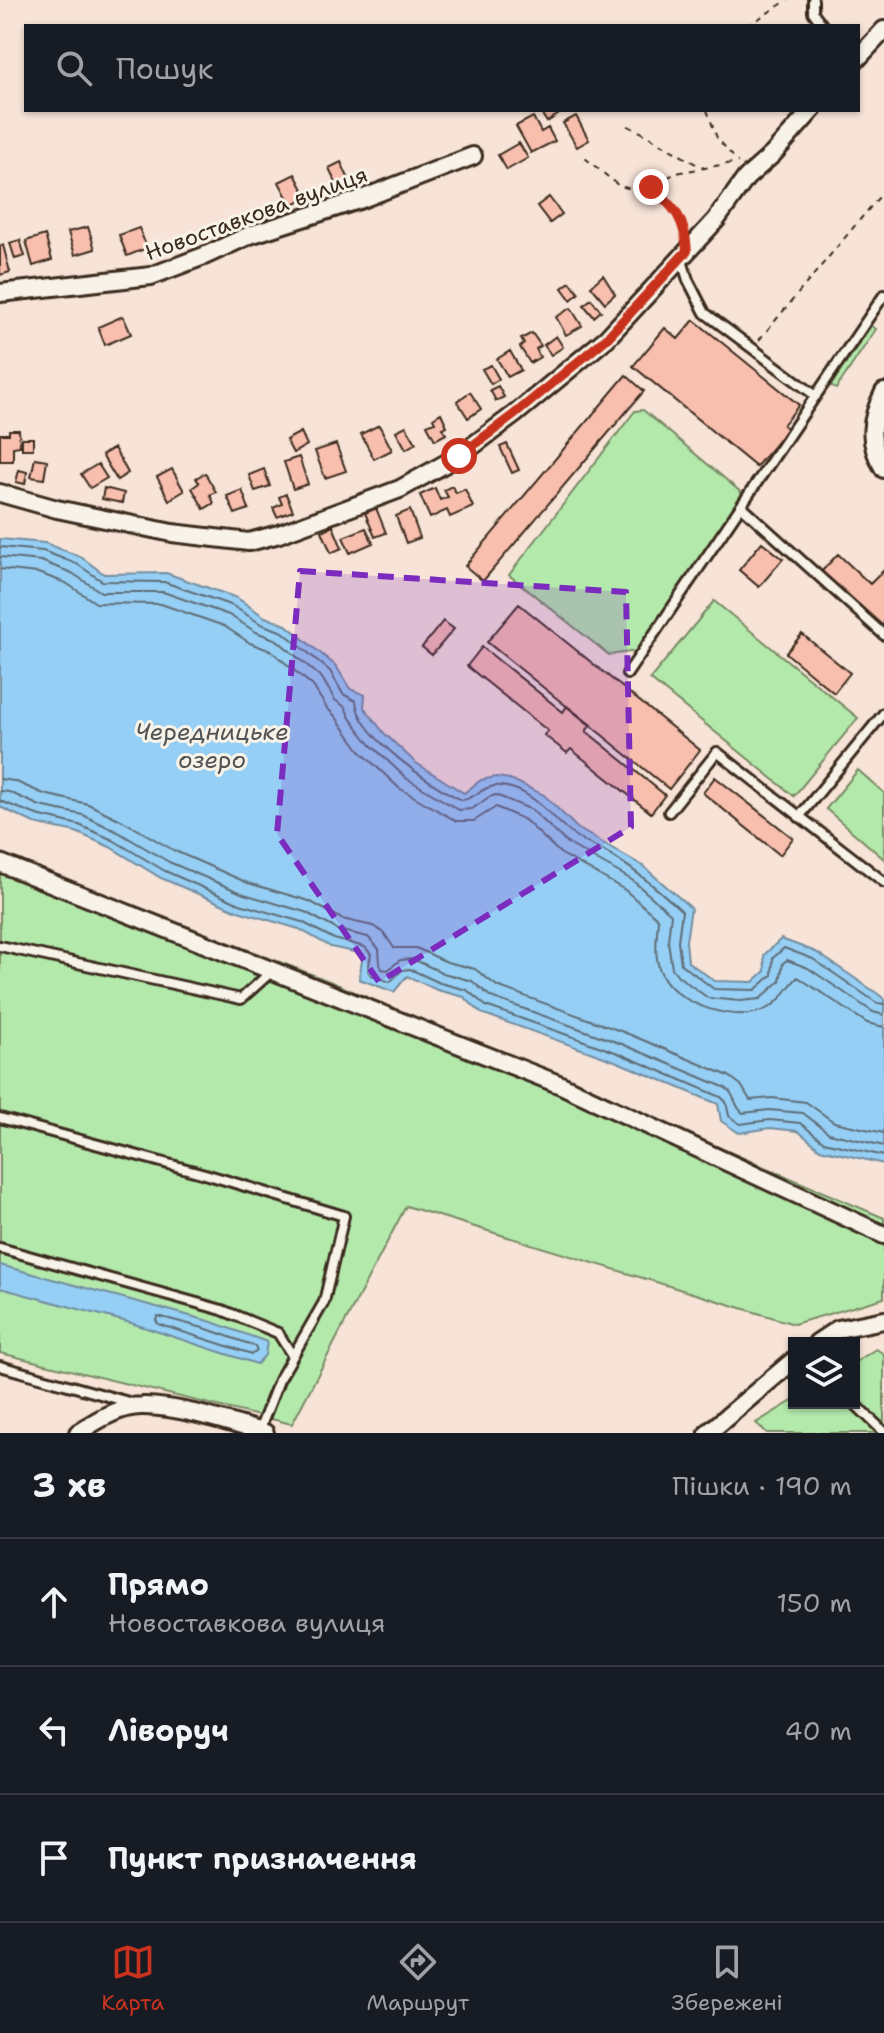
<!DOCTYPE html>
<html lang="uk">
<head>
<meta charset="utf-8">
<style>
  :root { --surface:#171b24; --page:#242831; --text:#f1f3f6; --muted:#9ea1a6; --line:#363941; --accent:#c8321e }
  body { margin:0; font-family:"Shantell Sans",sans-serif; background:var(--page); color:var(--text) }
  .controls { position:absolute; right:24px; bottom:24px; display:grid; overflow:hidden; border-radius:0px; box-shadow:0 2px 6px #0004 }
  .controls button { width:72px; height:72px; display:grid; place-items:center; padding:0; border:0; border-bottom:2px solid var(--line); background:var(--surface); color:var(--text); font:40px sans-serif }
  .stop { position:absolute; width:24px; height:24px; margin:-18px; border:6px solid #c8321e; border-radius:50%; background:#fff }
  .stop.end { background:#c8321e; border-color:#fff; box-shadow:0 2px 8px #0008 }
  .list { margin:0; padding:0; list-style:none }
  h2 { display:flex; justify-content:space-between; align-items:center; height:104px; margin:0; padding:0 32px; font-size:34px }
  h2 small { font-size:26px; font-weight:400; color:var(--muted) }
  .list li { display:grid; grid-template-columns:52px 1fr auto; gap:24px; align-items:center; box-sizing:border-box; height:128px; padding:0 32px; border-top:2px solid var(--line) }
  .list b { display:block; font-size:30px; white-space:nowrap }
  .list p { margin:0; font-size:26px; white-space:nowrap; color:var(--muted) }
  .list em { font-size:26px; font-style:normal; color:var(--muted) }
  .icon { flex:none; width:44px; height:44px; fill:none; stroke:currentColor; stroke-width:2; stroke-linecap:round; stroke-linejoin:round }
  .map { position:relative; flex:none; width:884px; height:1433px; overflow:hidden }
  .search { position:absolute; background:var(--surface); box-shadow:0 2px 6px #0004; left:24px; right:24px; top:24px; height:88px; display:flex; align-items:center; gap:20px; box-sizing:border-box; padding:0 28px; border-radius:0px; color:var(--muted); font-size:30px }
  .sheet { height:488px; background:var(--surface) }
  nav { display:flex; justify-content:space-around; align-items:center; box-sizing:border-box; height:112px; border-top:2px solid var(--line); background:var(--surface); font-size:22px; color:var(--muted) }
  nav a { display:grid; justify-items:center; gap:4px }
  nav .on { color:var(--accent) }
  .map>svg:first-child { display:block }
</style>
</head>
<body>
<div class="map">
<svg width="884" height="1433" viewBox="0 0 884 1433">
  <rect width="100%" height="100%" fill="#f7e3d7"/>
  <filter id="ink" filterUnits="userSpaceOnUse"><feTurbulence type="fractalNoise" baseFrequency=".0125" numOctaves="2"/><feDisplacementMap in="SourceGraphic" scale="16" xChannelSelector="R" yChannelSelector="G"/><feConvolveMatrix kernelMatrix="1 2 1 2 8 2 1 2 1" color-interpolation-filters="sRGB"/></filter>
  <g filter="url(#ink)">
    <path fill="#b4e9ac" stroke="#788a65" stroke-width="2" d="M 871,326 L 876,329 L 836,389 L 831,386 Z
      M 643,410 L 743,494 L 637,651 L 609,655 L 509,575 L 635,411 Z
      M 714,601 L 858,718 L 794,796 L 650,679 Z
      M 858,770 L 884,793 L 884,859 L 826,809 Z
      M 0,854 L 329,981 L 884,1218 L 884,1298 L 794,1324 L 406,1206 L 292,1424 L 0,1353 Z
      M 876,1349 L 884,1354 L 884,1433 L 767,1433 L 756,1423 L 794,1400 L 794,1403 L 854,1403 L 854,1363 Z"/>
    <path fill="#96cff5" stroke="#728d9f" stroke-width="2" d="M 0,539 L 45,543 L 81,557 L 104,574 L 166,573 L 237,598 L 265,617 L 286,625 L 336,666 L 350,689 L 365,695 L 364,707 L 384,733 L 416,763 L 464,793 L 481,780 L 496,777 L 510,779 L 544,795 L 577,828 L 643,866 L 691,908 L 686,941 L 688,962 L 715,981 L 753,982 L 765,971 L 764,955 L 781,939 L 816,952 L 878,994 L 884,999 L 884,1164 L 820,1149 L 798,1131 L 770,1128 L 739,1133 L 721,1121 L 718,1104 L 615,1061 L 481,1013 L 464,997 L 437,990 L 407,976 L 394,992 L 359,979 L 363,954 L 331,947 L 299,929 L 238,911 L 161,878 L 110,847 L 76,832 L 34,823 L 0,807 Z
      M 0,1265 L 209,1321 L 267,1342 L 265,1355 L 257,1364 L 131,1323 L 0,1288 Z"/>
    <g fill="none" stroke-linecap="round" stroke-linejoin="round">
      <path stroke="#5f6c74" stroke-width="2" d="M 0,547 L 43,551 L 77,564 L 102,581 L 164,582 L 233,606 L 261,624 L 283,632 L 330,671 L 343,694 L 356,701 C 358,736 432,786 462,800 C 477,798 484,784 501,786 C 532,789 549,815 571,833 C 580,841 593,845 604,851 C 632,867 657,888 682,911 L 678,941 L 681,964 L 714,989 L 755,990 L 772,975 L 773,958 L 784,948 L 813,959 L 877,1003 L 884,1004
        M 0,557 L 41,561 L 72,573 L 101,592 L 163,592 L 229,615 L 256,632 L 277,640 L 322,678 L 335,700 L 345,707 L 350,718 L 370,744 L 406,778 L 459,810 L 472,809 L 489,797 L 496,795 L 532,810 L 567,843 L 632,880 L 671,914 L 668,941 L 672,968 L 678,976 L 708,998 L 740,1001 L 760,999 L 780,981 L 783,963 L 787,960 L 808,968 L 873,1012 L 884,1015
        M 0,569 L 38,573 L 66,583 L 96,603 L 161,604 L 224,626 L 250,643 L 271,651 L 313,686 L 326,707 L 335,716 L 361,752 L 399,788 L 456,821 L 474,821 L 496,807 L 525,820 L 560,853 L 625,890 L 658,919 C 657,937 653,958 662,975 C 677,1005 739,1025 768,1008 C 782,1001 788,986 798,977 L 867,1023 L 884,1027
        M 0,779 L 14,781 L 44,794 L 88,804 L 123,821 L 175,851 L 248,883 L 309,901 L 342,919 L 373,926 L 384,933 L 394,948 L 416,948 L 447,962 L 475,969 L 497,986 L 626,1033 L 729,1076 L 741,1085 L 750,1100 L 772,1098 L 806,1102 L 834,1122 L 884,1133
        M 0,791 L 9,792 L 40,806 L 83,815 L 118,832 L 169,862 L 244,894 L 305,912 L 338,930 L 368,937 L 379,949 L 380,965 L 382,969 L 388,970 L 400,960 L 413,959 L 443,973 L 472,981 L 491,997 L 622,1044 L 726,1088 C 736,1095 734,1107 743,1113 L 769,1110 L 803,1113 L 829,1133 L 884,1146
        M 0,801 L 37,815 L 79,825 L 113,840 L 165,871 L 240,904 L 302,922 L 334,939 L 365,947 L 371,954 L 368,971 L 371,975 L 390,982 L 402,970 L 410,969 L 440,983 L 467,990 L 486,1006 L 618,1053 L 721,1097 L 726,1102 L 729,1116 L 740,1124 L 770,1120 L 800,1123 L 824,1142 L 884,1156
        M 158,1316 L 207,1329 L 255,1346 L 257,1351 L 252,1354 L 158,1324 L 156,1320 Z"/>
    </g>
    <path fill="#f8bfae" stroke="#3b2a1e" stroke-width="2" d="M 546,110 L 556,110 L 559,114 L 547,122 L 541,113 Z
      M 576,116 L 589,140 L 577,147 L 563,123 Z
      M 533,117 L 541,132 L 548,128 L 555,141 L 531,153 L 516,126 Z
      M 519,143 L 528,158 L 507,170 L 498,155 Z
      M 341,162 L 351,184 L 339,190 L 329,168 Z
      M 295,174 L 307,197 L 291,205 L 279,182 Z
      M 549,197 L 562,214 L 550,223 L 537,206 Z
      M 88,227 L 95,249 L 75,255 L 68,232 Z
      M 139,228 L 147,248 L 127,256 L 119,235 Z
      M 45,235 L 52,260 L 33,266 L 26,241 Z
      M 20,240 L 25,256 L 15,259 L 10,243 Z
      M 3,245 L 10,272 L 0,275 L 0,246 Z
      M 603,275 L 615,294 L 605,303 L 591,286 Z
      M 570,282 L 579,293 L 571,300 L 562,288 Z
      M 591,299 L 601,311 L 594,317 L 584,305 Z
      M 571,308 L 582,326 L 566,335 L 556,317 Z
      M 123,316 L 131,334 L 105,345 L 98,327 Z
      M 694,320 L 799,405 L 783,425 L 788,429 L 756,467 L 633,366 L 665,328 L 678,339 Z
      M 532,333 L 541,346 L 536,349 L 540,357 L 530,363 L 520,347 L 524,344 L 521,339 Z
      M 556,336 L 563,347 L 551,355 L 544,345 Z
      M 510,351 L 521,370 L 508,377 L 497,359 Z
      M 491,365 L 499,379 L 491,384 L 482,369 Z
      M 626,375 L 644,391 L 483,581 L 465,566 Z
      M 498,386 L 504,397 L 496,401 L 490,390 Z
      M 470,392 L 481,409 L 468,418 L 457,401 Z
      M 441,413 L 447,426 L 443,428 L 446,434 L 435,440 L 427,425 L 435,422 L 433,418 Z
      M 379,425 L 392,450 L 374,459 L 361,434 Z
      M 406,426 L 416,443 L 406,449 L 396,431 Z
      M 9,430 L 19,430 L 20,446 L 13,447 L 13,461 L 0,461 L 0,434 L 9,434 Z
      M 301,432 L 307,445 L 293,453 L 286,440 Z
      M 22,438 L 33,438 L 33,449 L 22,449 Z
      M 336,444 L 346,471 L 325,478 L 315,451 Z
      M 507,444 L 519,470 L 512,473 L 500,447 Z
      M 114,448 L 128,473 L 117,480 L 102,455 Z
      M 299,457 L 308,484 L 293,489 L 284,462 Z
      M 35,458 L 47,460 L 44,479 L 31,477 Z
      M 98,464 L 107,478 L 90,488 L 81,474 Z
      M 172,469 L 184,491 L 169,500 L 157,477 Z
      M 264,469 L 270,486 L 255,491 L 249,475 Z
      M 19,470 L 27,472 L 25,484 L 16,482 Z
      M 205,473 L 216,492 L 210,495 L 214,503 L 204,509 L 192,488 L 199,483 L 196,478 Z
      M 452,486 L 456,493 L 465,489 L 473,507 L 450,517 L 447,510 L 430,518 L 420,495 L 435,488 L 440,500 L 448,497 L 444,490 Z
      M 104,488 L 124,493 L 122,503 L 102,499 Z
      M 242,490 L 249,509 L 235,514 L 227,496 Z
      M 286,494 L 293,511 L 277,517 L 273,508 L 282,504 L 279,497 Z
      M 376,508 L 386,533 L 375,537 L 365,513 Z
      M 410,510 L 420,538 L 406,543 L 396,516 Z
      M 333,526 L 342,548 L 331,553 L 322,531 Z
      M 366,528 L 373,543 L 350,553 L 343,537 Z
      M 762,542 L 783,559 L 759,587 L 739,570 Z
      M 838,554 L 870,584 L 884,570 L 884,624 L 880,629 L 821,572 Z
      M 519,604 L 700,750 L 669,789 L 487,642 Z
      M 443,621 L 454,629 L 432,655 L 422,647 Z
      M 802,634 L 850,673 L 834,693 L 786,653 Z
      M 482,647 L 563,712 L 567,706 L 591,725 L 586,731 L 665,795 L 651,813 L 571,749 L 567,753 L 544,735 L 548,731 L 467,666 Z
      M 715,777 L 793,838 L 780,855 L 703,793 Z"/>
    <g fill="none" stroke-linecap="round" stroke-linejoin="round">
      <defs>
        <path id="service" d="M 813,0 L 813,12 L 823,26
          M 681,257 L 688,280 L 705,313 L 816,396
          M 741,506 L 884,635
          M 627,674 L 884,295
          M 669,812 L 717,752 L 884,882
          M 799,817 L 884,713
          M 0,946 L 241,999 L 271,972
          M 0,1118 L 205,1174 L 344,1216 L 324,1302 L 279,1380 L 259,1431
          M 0,1248 L 222,1310 L 278,1333 L 292,1355
          M 0,1366 L 132,1403
          M 854,1403 L 884,1432"/>
        <path id="minor" d="M 858,58 L 884,30
          M 0,293 L 151,276 L 204,256 L 250,235 L 359,200 L 473,156
          M 884,392 C 870,420 867,442 884,469
          M 0,493 L 57,509 L 172,533 L 249,542 L 279,534 L 400,489 L 459,456 L 515,414 L 607,338 L 716,220 L 746,178 L 773,154 L 812,110
          M 0,863 L 561,1085 L 884,1235
          M 817,1343 L 838,1329 L 884,1320
          M 78,1433 C 95,1421 119,1406 141,1406 C 177,1405 231,1423 265,1433
          M 708,1433 L 794,1360"/>
      </defs>
      <use href="#service" stroke="#3b2a1e" stroke-width="14"/>
      <use href="#minor" stroke="#3b2a1e" stroke-width="22"/>
      <path stroke="#3b2a1e" stroke-width="2" stroke-dasharray="6 6" stroke-linecap="butt" d="M 747,26 L 788,0
        M 707,110 L 717,138 L 737,161
        M 628,126 C 655,138 677,155 704,168
        M 585,158 L 619,186 L 641,191 L 676,173 L 738,162
        M 651,187 C 665,199 680,211 685,230
        M 759,340 L 884,191"/>
      <use href="#service" stroke="#f7f3e8" stroke-width="8"/>
      <use href="#minor" stroke="#f7f3e8" stroke-width="16"/>
    </g>
  </g>
  <g fill="none" stroke-linecap="round" stroke-linejoin="round" filter="url(#ink)">
    <path stroke="#c8321e" stroke-width="10" d="M 459,456 L 515,414 L 607,338 L 687,251 C 685,219 675,207 651,187"/>
  </g>
  <path fill="#7b2cbf" fill-opacity="0.2" stroke="#7b2cbf" stroke-width="6" stroke-dasharray="16 10" stroke-linejoin="round" d="M 300,571 L 626,592 L 631,827 L 379,982 L 277,834 Z"/>
  <g text-anchor="middle" stroke-width="6" stroke-linejoin="round" paint-order="stroke">
    <g font-size="22" fill="#3b2a1e" stroke="#f7f3e8">
      <text transform="translate(256 213) rotate(-20)" y="8">Новоставкова вулиця</text>
    </g>
    <g font-size="24" font-style="italic" fill="#525354" stroke="#f7f3e8">
      <text x="212" y="740">Чередницьке<tspan x="212" dy="28">озеро</tspan></text>
    </g>
  </g>
</svg>
<div class="controls">
<button><svg class="icon" aria-label="layers" viewBox="0 0 24 24"><path d="M12 4l9 5-9 5-9-5zM3 14l9 5 9-5"/></svg></button>
</div>
<div class="stop" style="left:459px;top:456px"></div>
<div class="stop end" style="left:651px;top:187px"></div>
<div class="search"><svg class="icon" aria-label="search" viewBox="0 0 24 24"><circle cx="10" cy="10" r="6"/><path d="M15 15l6 6"/></svg>Пошук</div>
</div>
<section class="sheet">
<h2>3 хв<small>Пішки · 190 m</small></h2>
<ul class="list">
<li><svg class="icon" aria-label="ahead" viewBox="0 0 24 24"><path d="M12 20V5M6 11l6-6 6 6"/></svg><div><b>Прямо</b><p>Новоставкова вулиця</p></div><em>150 m</em></li>
<li><svg class="icon" aria-label="left" viewBox="0 0 24 24"><path d="M17 20v-9H6M10 6l-5 5 5 5"/></svg><div><b>Ліворуч</b></div><em>40 m</em></li>
<li><svg class="icon" aria-label="arrive" viewBox="0 0 24 24"><path d="M6 21V4h12l-3 4 3 4H6"/></svg><div><b>Пункт призначення</b></div></li>
</ul>
</section>
<nav>
<a class="on"><svg class="icon" aria-label="map" viewBox="0 0 24 24"><path d="M3 6l6-2 6 2 6-2v14l-6 2-6-2-6 2zM9 4v14M15 6v14"/></svg>Карта</a>
<a><svg class="icon" aria-label="directions" viewBox="0 0 24 24"><path d="M12 3l9 9-9 9-9-9zM9 14v-3h6M13 9l2 2-2 2"/></svg>Маршрут</a>
<a><svg class="icon" aria-label="saved" viewBox="0 0 24 24"><path d="M7 4h10v16l-5-4-5 4z"/></svg>Збережені</a>
</nav>
</body>
</html>
